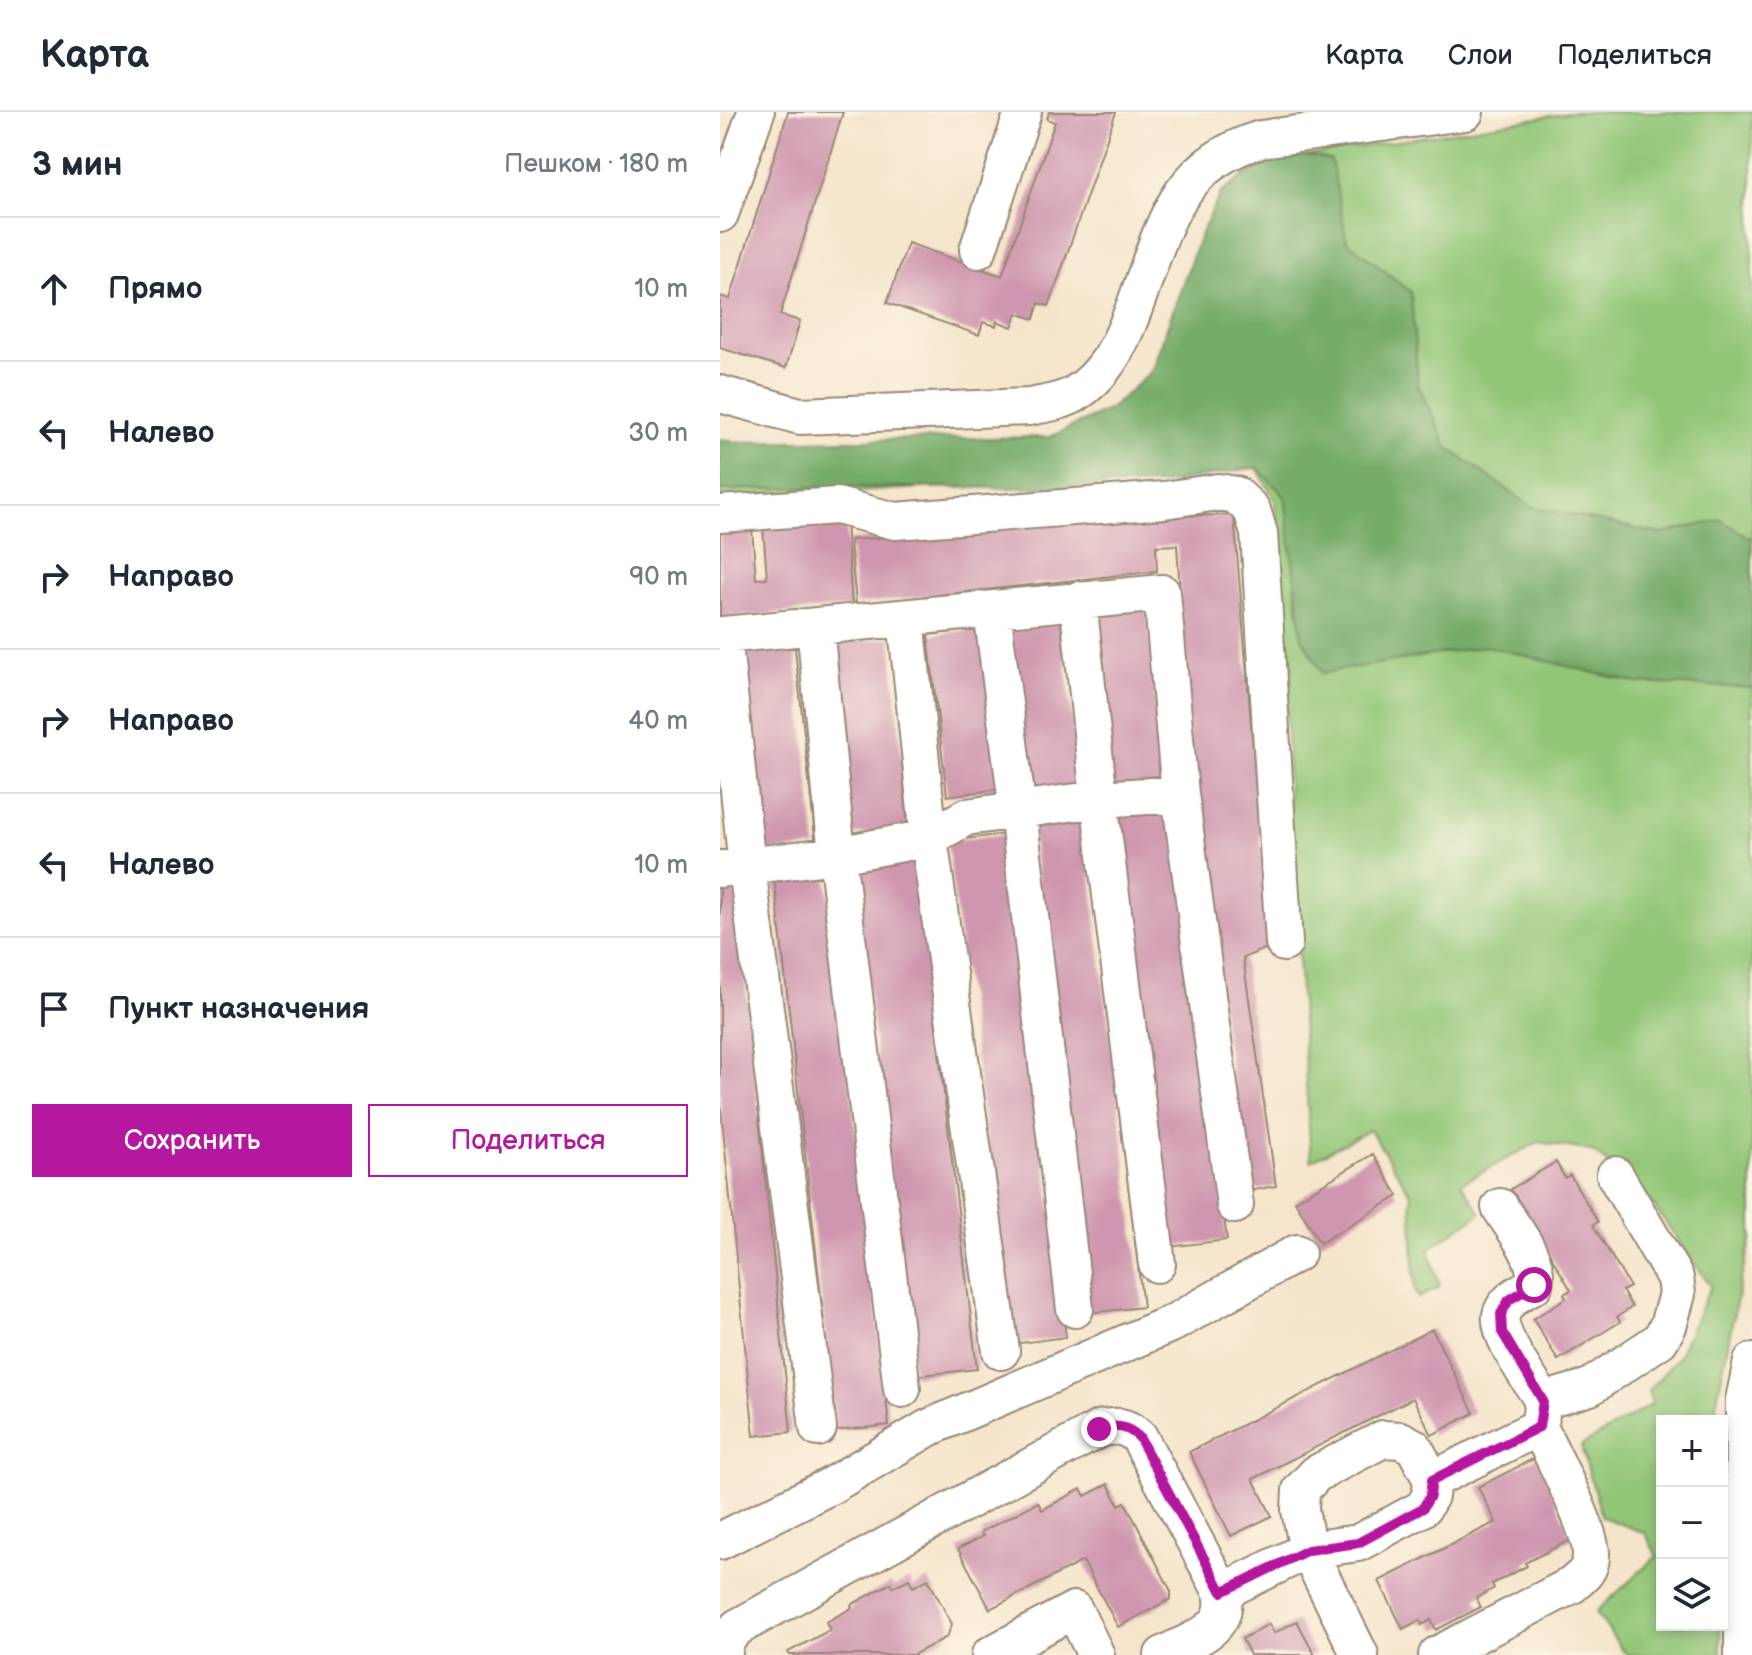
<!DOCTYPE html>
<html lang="ru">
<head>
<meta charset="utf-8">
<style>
  :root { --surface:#fff; --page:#f6f6f7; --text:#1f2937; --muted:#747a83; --line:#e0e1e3; --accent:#b5179e }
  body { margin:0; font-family:"Balsamiq Sans",sans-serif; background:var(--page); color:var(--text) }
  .controls { position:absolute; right:24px; bottom:24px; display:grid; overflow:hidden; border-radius:0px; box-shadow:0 4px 12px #0003 }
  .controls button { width:72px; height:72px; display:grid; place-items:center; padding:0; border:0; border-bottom:2px solid var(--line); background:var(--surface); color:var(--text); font:40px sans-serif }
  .stop { position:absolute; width:24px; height:24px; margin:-18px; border:6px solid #b5179e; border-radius:50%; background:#fff }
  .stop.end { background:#b5179e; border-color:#fff; box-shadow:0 2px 8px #0008 }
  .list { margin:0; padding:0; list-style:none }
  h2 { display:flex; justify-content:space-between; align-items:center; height:104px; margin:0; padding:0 32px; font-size:34px }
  h2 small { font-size:26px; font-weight:400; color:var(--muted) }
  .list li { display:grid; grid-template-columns:52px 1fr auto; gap:24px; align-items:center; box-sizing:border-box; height:144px; padding:0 32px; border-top:2px solid var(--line) }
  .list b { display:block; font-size:30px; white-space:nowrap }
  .list em { font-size:26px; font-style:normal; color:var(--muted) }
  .actions { display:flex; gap:16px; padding:24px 32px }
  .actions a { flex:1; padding:18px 0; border:2px solid var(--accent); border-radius:0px; text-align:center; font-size:28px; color:var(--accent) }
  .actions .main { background:var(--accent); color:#fff }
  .icon { flex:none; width:44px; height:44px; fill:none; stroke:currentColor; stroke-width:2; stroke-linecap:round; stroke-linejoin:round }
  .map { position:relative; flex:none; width:1032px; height:1543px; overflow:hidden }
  header { display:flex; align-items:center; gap:48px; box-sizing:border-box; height:112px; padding:0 40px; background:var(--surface); border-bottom:2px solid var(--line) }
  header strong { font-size:38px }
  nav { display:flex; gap:44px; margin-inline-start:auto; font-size:28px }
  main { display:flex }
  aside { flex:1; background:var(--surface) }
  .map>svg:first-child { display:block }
</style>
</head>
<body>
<header>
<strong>Карта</strong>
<nav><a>Карта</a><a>Слои</a><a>Поделиться</a></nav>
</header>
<main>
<aside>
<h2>3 мин<small>Пешком · 180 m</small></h2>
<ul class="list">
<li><svg class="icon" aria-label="ahead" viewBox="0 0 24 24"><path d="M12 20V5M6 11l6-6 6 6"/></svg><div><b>Прямо</b></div><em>10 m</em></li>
<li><svg class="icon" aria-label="left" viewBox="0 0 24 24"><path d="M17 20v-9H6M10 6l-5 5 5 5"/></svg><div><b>Налево</b></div><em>30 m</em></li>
<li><svg class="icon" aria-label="right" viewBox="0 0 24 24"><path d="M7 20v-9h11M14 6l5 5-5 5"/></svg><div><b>Направо</b></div><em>90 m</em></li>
<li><svg class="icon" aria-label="right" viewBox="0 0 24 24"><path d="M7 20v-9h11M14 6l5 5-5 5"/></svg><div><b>Направо</b></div><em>40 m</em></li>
<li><svg class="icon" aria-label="left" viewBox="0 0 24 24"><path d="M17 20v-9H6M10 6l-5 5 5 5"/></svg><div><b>Налево</b></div><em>10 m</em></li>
<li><svg class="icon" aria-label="arrive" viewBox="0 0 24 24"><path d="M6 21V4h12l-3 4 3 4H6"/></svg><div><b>Пункт назначения</b></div></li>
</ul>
<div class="actions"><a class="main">Сохранить</a><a>Поделиться</a></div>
</aside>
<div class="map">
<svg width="1032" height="1543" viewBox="0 0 1032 1543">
  <rect width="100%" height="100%" fill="#fcf5e5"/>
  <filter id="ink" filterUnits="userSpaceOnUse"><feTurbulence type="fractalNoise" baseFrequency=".0125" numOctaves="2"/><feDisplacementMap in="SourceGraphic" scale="16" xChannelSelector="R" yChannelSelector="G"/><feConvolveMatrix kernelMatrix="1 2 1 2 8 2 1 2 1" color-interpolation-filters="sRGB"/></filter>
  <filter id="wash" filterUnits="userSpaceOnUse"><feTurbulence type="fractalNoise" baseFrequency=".006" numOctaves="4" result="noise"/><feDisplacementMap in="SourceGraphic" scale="32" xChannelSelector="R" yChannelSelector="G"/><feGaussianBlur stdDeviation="1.8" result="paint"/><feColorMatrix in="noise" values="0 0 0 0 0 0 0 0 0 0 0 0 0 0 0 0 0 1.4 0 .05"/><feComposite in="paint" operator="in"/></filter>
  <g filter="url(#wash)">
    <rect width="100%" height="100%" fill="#f5e5cb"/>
    <path fill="#92c677" stroke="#66784a" stroke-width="2" d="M 854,0 L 1032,0 L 1032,1126 L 1021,1166 L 996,1293 L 996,1309 L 942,1309 L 942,1513 L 1000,1513 L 1001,1543 L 909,1543 L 903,1539 L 876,1500 L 937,1444 L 925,1421 L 882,1405 L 861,1334 L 932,1292 L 928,1279 L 958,1245 L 991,1174 L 923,1079 L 872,1039 L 818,1030 L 741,1071 L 761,1101 L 709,1137 L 720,1175 L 698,1186 L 695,1177 L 691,1082 L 650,1018 L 591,1049 L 569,706 L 566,571 L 555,388 L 537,356 L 0,388 L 0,327 L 16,330 L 330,325 L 390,297 L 431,260 L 480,124 L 501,81 L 523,64 L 546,50 Z"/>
    <path fill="#75ab68" stroke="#586a43" stroke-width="2" d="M 587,43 L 611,48 L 627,129 L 691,180 L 698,273 L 728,336 L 812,395 L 941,422 L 1001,408 L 1032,427 L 1032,576 L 916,571 L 766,534 L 602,561 L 582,526 L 565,385 L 537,355 L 444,372 L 307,376 L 108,375 L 0,378 L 0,327 L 16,330 L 330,325 L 390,297 L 431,260 L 480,124 L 501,81 L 546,50 Z"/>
    <g id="blocks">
      <path fill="#cf97af" d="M 68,0 L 123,0 L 60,203 L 80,209 L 66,256 L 0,236 L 0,184 L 10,187 Z
        M 329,0 L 396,0 L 329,194 L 319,191 L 314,207 L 297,201 L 292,215 L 277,209 L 276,214 L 263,210 L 259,223 L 167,191 L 188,131 L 282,164 L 335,10 L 327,7 Z
        M 514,403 L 549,835 L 523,846 L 556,1074 L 529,1079 L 475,722 L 457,433 L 436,434 L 437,459 L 136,492 L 130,428 L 455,404 Z
        M 126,409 L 132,495 L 0,506 L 0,419 L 32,417 L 36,467 L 47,466 L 43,415 Z
        M 427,495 L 444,674 L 392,679 L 375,500 Z
        M 340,503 L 361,679 L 310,685 L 290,510 Z
        M 263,516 L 282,677 L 227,684 L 208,523 Z
        M 171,526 L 188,718 L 129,723 L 112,531 Z
        M 74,527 L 96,735 L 44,740 L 22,533 Z
        M 451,692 L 507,1128 L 449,1135 L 393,699 Z
        M 363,701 L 423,1195 L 369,1201 L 311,709 Z
        M 286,722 L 346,1225 L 293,1232 L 227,729 Z
        M 196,748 L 257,1257 L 194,1264 L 134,755 Z
        M 106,758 L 169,1313 L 116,1319 L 54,764 Z
        M 15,769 L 71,1320 L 34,1324 L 0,987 L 0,770 Z
        M 653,1042 L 678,1084 L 600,1131 L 575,1089 Z
        M 836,1050 L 845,1066 L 850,1063 L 878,1110 L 873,1113 L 910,1175 L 902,1179 L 912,1195 L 897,1205 L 900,1210 L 838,1248 L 813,1207 L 846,1186 L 844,1182 L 851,1178 L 791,1077 Z
        M 712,1217 L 754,1301 L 712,1323 L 693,1286 L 533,1367 L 552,1404 L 511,1424 L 469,1340 Z
        M 817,1345 L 852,1427 L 805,1451 L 807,1454 L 772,1472 L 774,1476 L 756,1486 L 761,1495 L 716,1518 L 711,1508 L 702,1513 L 700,1508 L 683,1517 L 659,1469 L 776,1410 L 758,1375 Z
        M 388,1372 L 399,1393 L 405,1390 L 451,1479 L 451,1487 L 398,1515 L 363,1449 L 270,1497 L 238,1437 L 263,1424 L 261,1420 L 318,1390 L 322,1398 L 361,1377 L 365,1384 Z
        M 189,1467 L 193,1475 L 208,1467 L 232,1512 L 227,1525 L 193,1543 L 70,1543 L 68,1540 L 110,1518 L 106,1510 L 132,1496 L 131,1493 L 171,1471 L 173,1475 Z
        M 577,1509 L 595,1543 L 530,1543 L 522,1527 L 549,1512 L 554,1521 Z"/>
    </g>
  </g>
  <g filter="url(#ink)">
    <use href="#blocks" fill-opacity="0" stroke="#988874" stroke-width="2"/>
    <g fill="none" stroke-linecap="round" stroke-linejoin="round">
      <defs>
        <path id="minor" d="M 0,102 L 36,0
          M 258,138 L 303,0
          M 0,282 L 80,304 L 309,295 C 324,292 342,290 355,282 C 384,264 399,235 411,204 C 442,125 449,54 541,27 L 745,0
          M 0,402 L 117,394 L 175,409 L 444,388 L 498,380 L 516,383 L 532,398 L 539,421 L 564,831
          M 358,488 L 379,687 L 437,1152
          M 272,499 L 298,699 L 355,1197
          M 186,507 L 209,726 L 281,1239
          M 95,514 L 117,743 L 182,1277
          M 0,757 L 117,743 L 209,726 L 246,705 L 379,687 L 460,682 L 515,1093
          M 780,1095 C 793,1117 821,1147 814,1173 C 802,1180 785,1187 781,1203 C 777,1224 812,1270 823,1289
          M 98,1316 L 27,755 L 3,523 L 442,481 L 460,682
          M 712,1368 L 694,1335 L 681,1328 L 663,1327 L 596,1362 L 581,1378 L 580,1398 L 588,1438 L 638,1431 L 703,1396 L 710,1384 L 712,1368 L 819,1315 L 823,1289 L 870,1275 L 940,1228 L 948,1214 L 957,1182 L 955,1166 L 895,1063
          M 0,1429 L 110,1374 L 208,1316 L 455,1210 L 577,1141
          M 4,1543 C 3,1530 9,1524 18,1515 L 379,1317 C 396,1313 405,1313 419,1325 L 502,1480 L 588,1438 L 640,1543
          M 270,1543 L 354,1498 L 376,1543
          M 443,1543 C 472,1527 511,1519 502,1480
          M 717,1543 L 852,1473 C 863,1464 871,1458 871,1443 C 872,1418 831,1341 819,1315
          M 1023,1543 L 1024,1288 L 1032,1250"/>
      </defs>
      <use href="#minor" stroke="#988874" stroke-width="40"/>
      <use href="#minor" stroke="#fff" stroke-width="36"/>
    </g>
  </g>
  <g fill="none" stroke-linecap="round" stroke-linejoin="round" filter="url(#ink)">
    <path stroke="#b5179e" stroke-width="10" d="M 379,1317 C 396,1313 405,1313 419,1325 L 502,1480 L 588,1438 L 638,1431 L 703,1396 L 710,1384 L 712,1368 L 819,1315 L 823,1289 L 782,1220 L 781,1202 L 789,1188 L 814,1173"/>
  </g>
</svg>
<div class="controls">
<button>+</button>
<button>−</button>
<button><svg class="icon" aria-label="layers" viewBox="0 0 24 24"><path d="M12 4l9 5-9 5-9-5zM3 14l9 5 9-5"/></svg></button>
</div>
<div class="stop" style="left:814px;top:1173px"></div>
<div class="stop end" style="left:379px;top:1317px"></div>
</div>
</main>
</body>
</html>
